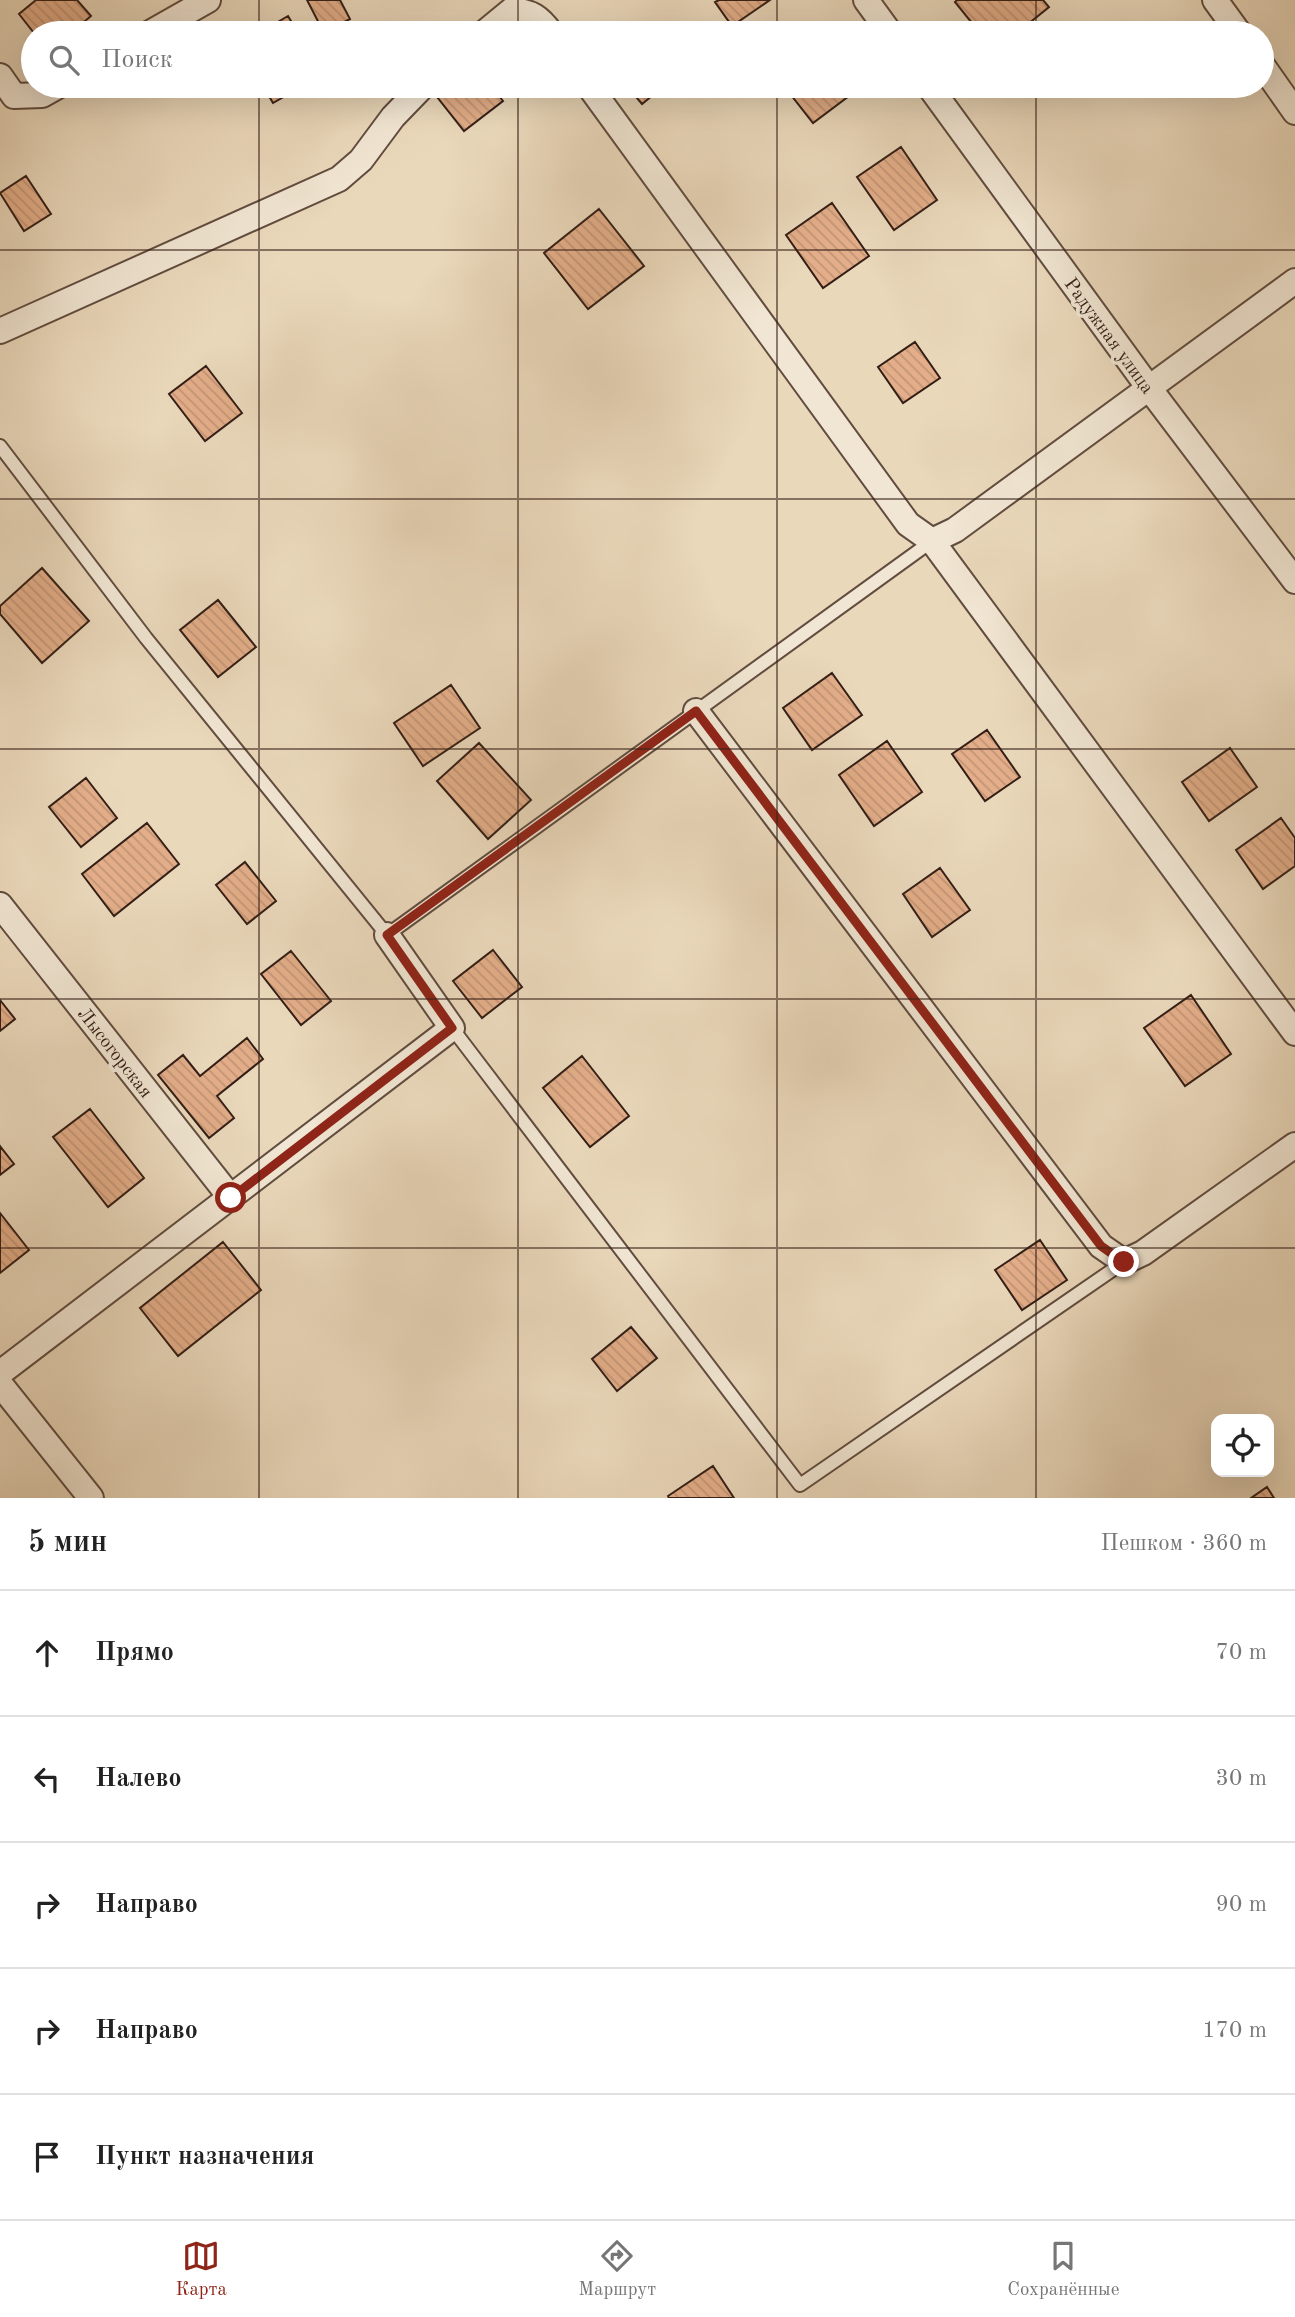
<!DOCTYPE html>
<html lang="ru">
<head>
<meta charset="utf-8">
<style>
  :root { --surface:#fff; --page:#f6f6f6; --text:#222; --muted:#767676; --line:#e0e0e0; --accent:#8f2418 }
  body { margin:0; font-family:"Old Standard TT",serif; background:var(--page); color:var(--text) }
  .controls { position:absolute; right:21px; bottom:21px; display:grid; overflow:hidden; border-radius:14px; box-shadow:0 7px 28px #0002 }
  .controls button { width:63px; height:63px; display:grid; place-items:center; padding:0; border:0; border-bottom:2px solid var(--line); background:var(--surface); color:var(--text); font:35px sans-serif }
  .stop { position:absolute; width:21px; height:21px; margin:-16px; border:5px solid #8f2418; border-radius:50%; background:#fff }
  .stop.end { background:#8f2418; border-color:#fff; box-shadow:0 2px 7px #0008 }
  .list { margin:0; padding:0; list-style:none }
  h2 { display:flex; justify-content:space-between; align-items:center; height:91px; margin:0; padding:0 28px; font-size:30px }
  h2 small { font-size:23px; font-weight:400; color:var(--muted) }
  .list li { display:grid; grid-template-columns:46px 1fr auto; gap:21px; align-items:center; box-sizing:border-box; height:126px; padding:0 28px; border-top:2px solid var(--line) }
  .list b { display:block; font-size:26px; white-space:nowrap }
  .list em { font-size:23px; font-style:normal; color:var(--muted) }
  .icon { flex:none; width:38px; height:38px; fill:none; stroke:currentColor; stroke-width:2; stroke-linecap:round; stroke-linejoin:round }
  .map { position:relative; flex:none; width:1295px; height:1498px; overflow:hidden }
  .search { position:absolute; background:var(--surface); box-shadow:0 7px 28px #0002; left:21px; right:21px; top:21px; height:77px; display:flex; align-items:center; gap:18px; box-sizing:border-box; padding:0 24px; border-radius:38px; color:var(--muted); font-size:26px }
  .sheet { height:721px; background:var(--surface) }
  nav { display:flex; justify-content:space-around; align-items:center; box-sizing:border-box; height:98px; border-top:2px solid var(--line); background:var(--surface); font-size:19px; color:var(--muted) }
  nav a { display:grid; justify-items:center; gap:4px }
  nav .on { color:var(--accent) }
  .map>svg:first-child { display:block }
</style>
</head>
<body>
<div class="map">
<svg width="1295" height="1498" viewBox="0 0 1295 1498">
  <defs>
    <pattern id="building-back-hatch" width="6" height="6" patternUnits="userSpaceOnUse" patternTransform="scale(1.75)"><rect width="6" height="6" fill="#e3ae89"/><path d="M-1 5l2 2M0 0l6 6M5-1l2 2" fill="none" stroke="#c39576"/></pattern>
  </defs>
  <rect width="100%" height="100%" fill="#ead8bb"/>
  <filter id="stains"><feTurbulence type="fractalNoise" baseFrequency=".00286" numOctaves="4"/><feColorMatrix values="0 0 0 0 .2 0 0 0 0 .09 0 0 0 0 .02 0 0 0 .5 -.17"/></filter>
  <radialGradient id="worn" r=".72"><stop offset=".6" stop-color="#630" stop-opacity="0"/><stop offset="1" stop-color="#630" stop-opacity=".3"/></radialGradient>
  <path fill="url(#building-back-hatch)" stroke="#331e16" stroke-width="2" d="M 36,0 L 77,0 L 91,16 L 71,33 L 34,33 L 19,14 Z
    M 307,0 L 340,0 L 350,19 L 324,33 Z
    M 719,0 L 770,0 L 732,26 L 715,2 Z
    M 957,0 L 1043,0 L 1049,7 L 1017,33 L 980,33 L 955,2 Z
    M 288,16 L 298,33 L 259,33 Z
    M 263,86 L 303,86 L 273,103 Z
    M 433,86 L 491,86 L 503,101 L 464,131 L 430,88 Z
    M 627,86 L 664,86 L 642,104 Z
    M 784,86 L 841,86 L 849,96 L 813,123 Z
    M 901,147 L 937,200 L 894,230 L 857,177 Z
    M 26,176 L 51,214 L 24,231 L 0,193 Z
    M 832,203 L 869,256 L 823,288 L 786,235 Z
    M 599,209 L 644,266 L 588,309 L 544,253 Z
    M 915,342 L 940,378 L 903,403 L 878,367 Z
    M 206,366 L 242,413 L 205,441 L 169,394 Z
    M 42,568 L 89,621 L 42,663 L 0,614 L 0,606 Z
    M 218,600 L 256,647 L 218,677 L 180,630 Z
    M 832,673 L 862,715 L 812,750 L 783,708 Z
    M 451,685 L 480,728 L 423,766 L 394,723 Z
    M 987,730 L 1020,777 L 985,801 L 952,754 Z
    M 887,741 L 922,792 L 874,826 L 839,775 Z
    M 479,743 L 531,800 L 488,839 L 437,781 Z
    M 1230,748 L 1257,787 L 1209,821 L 1182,782 Z
    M 86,778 L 117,818 L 81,847 L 49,807 Z
    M 1281,818 L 1295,838 L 1295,866 L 1263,889 L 1236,850 Z
    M 147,823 L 179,864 L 114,916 L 82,874 Z
    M 245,862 L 276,901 L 247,924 L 216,885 Z
    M 940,868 L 970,910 L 932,937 L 903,894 Z
    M 493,950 L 522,987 L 482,1018 L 453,981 Z
    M 291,951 L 331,1001 L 301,1025 L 261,974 Z
    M 1191,995 L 1231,1054 L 1185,1086 L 1144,1028 Z
    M 0,1000 L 15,1019 L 0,1031 Z
    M 247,1038 L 263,1059 L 217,1096 L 234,1118 L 209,1138 L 158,1075 L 183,1055 L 200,1076 Z
    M 582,1056 L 629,1116 L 590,1147 L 543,1088 Z
    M 90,1109 L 144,1178 L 108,1207 L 53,1137 Z
    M 0,1146 L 14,1164 L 0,1175 Z
    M 0,1213 L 29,1250 L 0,1273 Z
    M 1040,1240 L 1067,1280 L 1022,1310 L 995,1270 Z
    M 223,1242 L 261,1290 L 178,1356 L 140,1308 Z
    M 631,1327 L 657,1358 L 617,1391 L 592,1359 Z
    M 713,1466 L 734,1498 L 669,1498 L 668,1496 Z
    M 1267,1487 L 1274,1498 L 1251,1498 Z"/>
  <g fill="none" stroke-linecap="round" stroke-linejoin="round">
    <defs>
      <path id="lane" d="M 0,446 L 146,638 L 387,935 L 932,541
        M 452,1028 L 800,1485 L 1124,1262"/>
      <path id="street" d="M 866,0 L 890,33
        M 1215,0 L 1239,33
        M 150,33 L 208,0
        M 484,33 L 512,10 C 532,12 539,17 551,33
        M 1262,65 L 1295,112
        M 0,76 L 14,96 L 42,95 L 58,86
        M 589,86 L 908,524 L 932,541 L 955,530 L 1295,281
        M 929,86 L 1149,388 L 1295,581
        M 0,331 L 339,179 L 361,160 L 393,117 L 423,86
        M 932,541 L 1295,1033
        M 696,711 L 1101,1246 L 1124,1262 L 1143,1253 L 1295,1145
        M 0,905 L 231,1198
        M 0,1373 L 452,1028 L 387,935
        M 0,1384 L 91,1498"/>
    </defs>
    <use href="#lane" stroke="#614c3f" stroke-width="16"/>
    <use href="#street" stroke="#614c3f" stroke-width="28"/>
    <use href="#lane" stroke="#f1e6d3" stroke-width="12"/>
    <use href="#street" stroke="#f1e6d3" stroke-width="24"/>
  </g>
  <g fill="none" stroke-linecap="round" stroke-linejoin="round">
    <path stroke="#8f2418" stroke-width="9" d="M 231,1198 L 452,1028 L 387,935 L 696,711 L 1101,1246 L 1124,1262"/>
  </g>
  <path fill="none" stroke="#331e16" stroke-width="2" stroke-opacity="0.55" d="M 259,0 L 259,33M 518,0 L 518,33M 777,0 L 777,33M 1036,0 L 1036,33M 259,86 L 259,1498M 518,86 L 518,1498M 777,86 L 777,1498M 1036,86 L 1036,1498M 0,250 L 1295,250M 0,499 L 1295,499M 0,749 L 1295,749M 0,999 L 1295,999M 0,1248 L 1295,1248"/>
  <g text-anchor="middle" stroke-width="7" stroke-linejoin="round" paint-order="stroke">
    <g font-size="19" fill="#331e16" stroke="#f1e6d3">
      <text transform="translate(1110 335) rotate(54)" y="7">Радужная улица</text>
      <text transform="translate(116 1052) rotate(52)" y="7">Лысогорская</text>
    </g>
  </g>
  <rect width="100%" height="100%" filter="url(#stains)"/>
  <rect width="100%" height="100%" fill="url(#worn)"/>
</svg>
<div class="controls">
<button><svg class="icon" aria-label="locate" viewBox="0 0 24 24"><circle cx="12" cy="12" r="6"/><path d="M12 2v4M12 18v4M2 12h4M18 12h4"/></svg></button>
</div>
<div class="stop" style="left:231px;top:1198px"></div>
<div class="stop end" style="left:1124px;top:1262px"></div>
<div class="search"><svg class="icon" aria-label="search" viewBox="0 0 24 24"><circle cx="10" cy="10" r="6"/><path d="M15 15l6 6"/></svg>Поиск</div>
</div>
<section class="sheet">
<h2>5 мин<small>Пешком · 360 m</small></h2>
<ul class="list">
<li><svg class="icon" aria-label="ahead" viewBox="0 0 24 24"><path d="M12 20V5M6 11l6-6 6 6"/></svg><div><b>Прямо</b></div><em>70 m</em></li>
<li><svg class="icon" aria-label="left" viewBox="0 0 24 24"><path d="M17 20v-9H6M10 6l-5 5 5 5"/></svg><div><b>Налево</b></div><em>30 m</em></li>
<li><svg class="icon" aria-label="right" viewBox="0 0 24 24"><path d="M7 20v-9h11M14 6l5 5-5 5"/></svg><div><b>Направо</b></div><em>90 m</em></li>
<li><svg class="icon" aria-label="right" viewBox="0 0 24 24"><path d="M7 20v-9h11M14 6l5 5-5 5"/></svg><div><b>Направо</b></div><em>170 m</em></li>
<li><svg class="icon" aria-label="arrive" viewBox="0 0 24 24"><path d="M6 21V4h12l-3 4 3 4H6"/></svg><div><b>Пункт назначения</b></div></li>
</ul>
</section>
<nav>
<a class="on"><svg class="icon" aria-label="map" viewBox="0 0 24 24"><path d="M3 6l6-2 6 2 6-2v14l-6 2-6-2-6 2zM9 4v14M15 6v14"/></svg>Карта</a>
<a><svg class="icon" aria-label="directions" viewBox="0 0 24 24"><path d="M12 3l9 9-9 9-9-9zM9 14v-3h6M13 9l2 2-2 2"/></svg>Маршрут</a>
<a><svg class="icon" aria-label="saved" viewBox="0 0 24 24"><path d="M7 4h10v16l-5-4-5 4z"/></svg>Сохранённые</a>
</nav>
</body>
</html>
